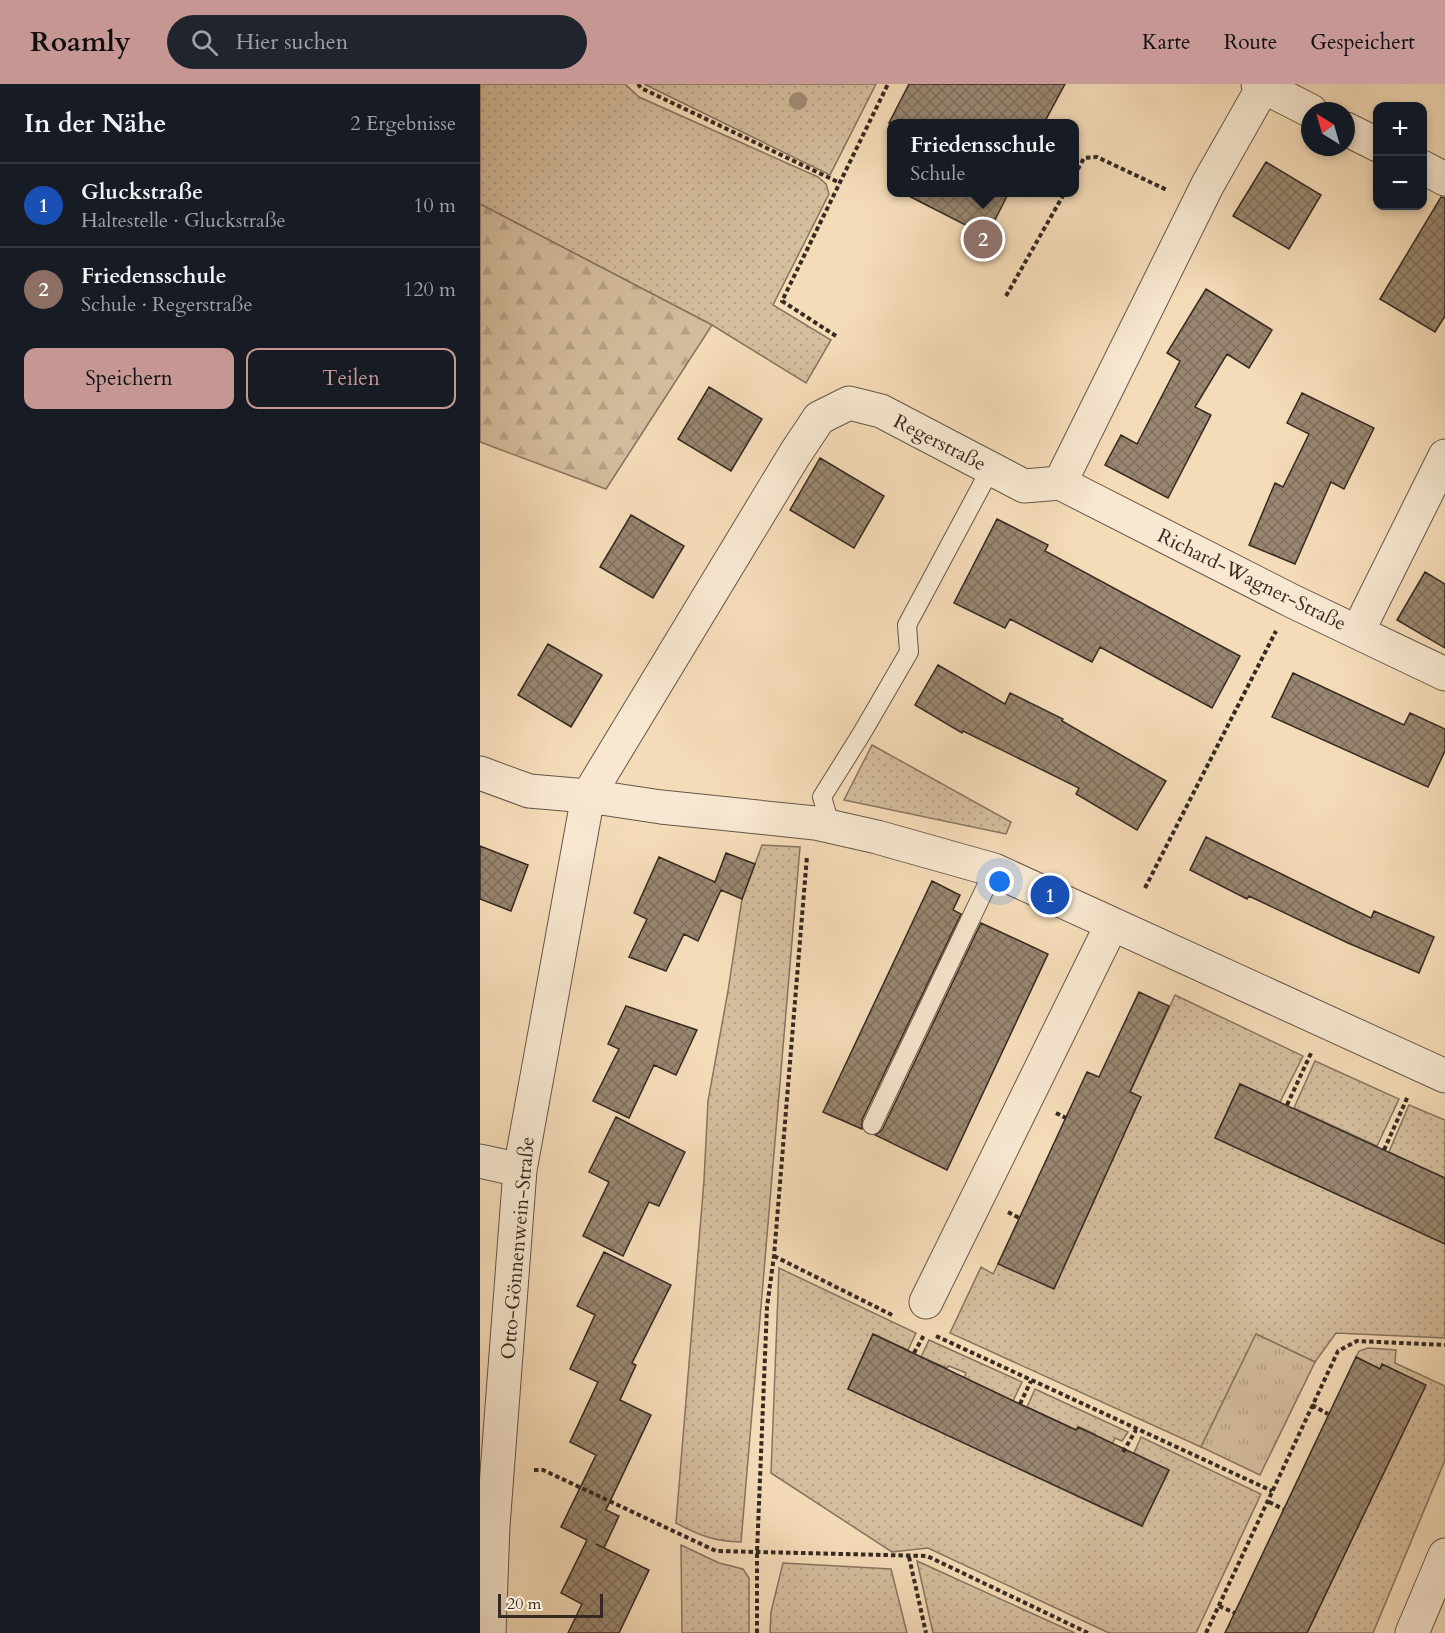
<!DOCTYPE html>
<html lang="de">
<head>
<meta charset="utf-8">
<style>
  :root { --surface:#171b24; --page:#20242c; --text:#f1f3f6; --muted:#9ea1a6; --line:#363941; --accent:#c59692 }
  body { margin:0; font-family:Cardo,serif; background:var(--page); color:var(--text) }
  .controls { position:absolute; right:18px; top:18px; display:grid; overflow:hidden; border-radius:12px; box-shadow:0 3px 9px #0003 }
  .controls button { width:54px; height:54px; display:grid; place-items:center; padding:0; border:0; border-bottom:2px solid var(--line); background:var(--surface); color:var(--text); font:30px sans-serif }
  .compass { position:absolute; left:821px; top:18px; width:54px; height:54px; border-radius:50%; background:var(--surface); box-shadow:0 3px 9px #0003; rotate:323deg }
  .scale { position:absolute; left:18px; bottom:15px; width:105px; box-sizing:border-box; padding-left:6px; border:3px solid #362922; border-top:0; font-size:16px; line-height:21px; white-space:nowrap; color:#362922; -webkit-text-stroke:4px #f8e8d1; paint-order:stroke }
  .you { position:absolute; left:520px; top:798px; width:21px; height:21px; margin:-15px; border:4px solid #fff; border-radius:50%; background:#1a73e8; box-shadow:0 0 0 9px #1a73e833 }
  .badge { display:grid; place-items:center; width:39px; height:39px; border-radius:50%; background:var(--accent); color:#fff; font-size:20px; font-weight:700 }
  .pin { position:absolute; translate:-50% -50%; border:3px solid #fff; box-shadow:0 2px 6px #0006 }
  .popup { position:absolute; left:407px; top:35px; width:192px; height:78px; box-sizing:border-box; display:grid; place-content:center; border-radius:12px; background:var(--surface); filter:drop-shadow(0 2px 4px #0005); font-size:20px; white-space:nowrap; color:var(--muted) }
  .popup b { font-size:22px; color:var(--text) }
  .popup::after { content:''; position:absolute; left:50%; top:100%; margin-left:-12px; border:12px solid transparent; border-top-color:var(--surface) }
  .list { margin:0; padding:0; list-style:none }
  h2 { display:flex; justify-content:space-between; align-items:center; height:78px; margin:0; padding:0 24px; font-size:26px }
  h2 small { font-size:20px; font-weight:400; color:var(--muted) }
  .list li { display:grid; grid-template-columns:39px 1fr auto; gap:18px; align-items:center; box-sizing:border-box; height:84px; padding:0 24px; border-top:2px solid var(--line) }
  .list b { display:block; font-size:22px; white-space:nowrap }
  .list p { margin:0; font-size:20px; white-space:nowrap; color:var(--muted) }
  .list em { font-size:20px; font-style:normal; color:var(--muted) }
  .actions { display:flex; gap:12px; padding:18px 24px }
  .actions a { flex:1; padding:14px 0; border:2px solid var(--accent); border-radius:12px; text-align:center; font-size:21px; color:var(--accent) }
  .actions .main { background:var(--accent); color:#111 }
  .icon { flex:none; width:33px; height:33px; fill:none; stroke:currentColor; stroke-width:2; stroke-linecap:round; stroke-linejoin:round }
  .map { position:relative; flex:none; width:965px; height:1549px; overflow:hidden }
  header { display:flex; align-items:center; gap:36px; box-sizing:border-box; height:84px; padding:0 30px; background:var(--accent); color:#111 }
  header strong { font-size:28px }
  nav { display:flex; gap:33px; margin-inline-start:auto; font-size:21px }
  .search { width:420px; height:54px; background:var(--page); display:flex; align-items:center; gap:15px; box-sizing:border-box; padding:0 21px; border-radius:33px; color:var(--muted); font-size:22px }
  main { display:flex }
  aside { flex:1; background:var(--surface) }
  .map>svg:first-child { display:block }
</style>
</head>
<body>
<header>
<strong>Roamly</strong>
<div class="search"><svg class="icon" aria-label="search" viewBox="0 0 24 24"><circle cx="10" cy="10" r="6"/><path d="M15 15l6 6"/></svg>Hier suchen</div>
<nav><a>Karte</a><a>Route</a><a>Gespeichert</a></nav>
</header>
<main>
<aside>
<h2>In der Nähe<small>2 Ergebnisse</small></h2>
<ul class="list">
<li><span class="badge" style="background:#1a4fb4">1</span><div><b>Gluckstraße</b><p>Haltestelle · Gluckstraße</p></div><em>10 m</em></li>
<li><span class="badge" style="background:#8d6e63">2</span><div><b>Friedensschule</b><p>Schule · Regerstraße</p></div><em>120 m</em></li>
</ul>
<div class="actions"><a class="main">Speichern</a><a>Teilen</a></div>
</aside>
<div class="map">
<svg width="965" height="1549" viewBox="0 0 965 1549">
  <defs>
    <pattern id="grass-dots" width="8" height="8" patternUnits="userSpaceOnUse" patternTransform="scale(1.5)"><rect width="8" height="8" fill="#d5be9e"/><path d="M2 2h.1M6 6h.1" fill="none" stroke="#b7a388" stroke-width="1.8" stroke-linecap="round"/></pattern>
    <pattern id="forest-firs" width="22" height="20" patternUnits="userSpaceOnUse" patternTransform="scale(1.5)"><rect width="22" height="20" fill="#d5be9e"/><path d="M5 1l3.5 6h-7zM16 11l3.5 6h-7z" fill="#b7a388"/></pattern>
    <pattern id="park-tufts" width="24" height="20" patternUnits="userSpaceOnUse" patternTransform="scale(1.5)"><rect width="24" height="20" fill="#d5be9e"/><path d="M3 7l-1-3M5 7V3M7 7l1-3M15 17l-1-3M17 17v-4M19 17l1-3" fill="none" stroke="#b7a388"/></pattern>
    <pattern id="building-cross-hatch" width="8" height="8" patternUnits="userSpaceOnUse" patternTransform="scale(1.5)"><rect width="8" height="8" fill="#998670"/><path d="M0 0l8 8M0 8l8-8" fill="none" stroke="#7e6e5c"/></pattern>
  </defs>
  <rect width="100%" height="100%" fill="#f5dcb8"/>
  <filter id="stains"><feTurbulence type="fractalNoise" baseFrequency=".00333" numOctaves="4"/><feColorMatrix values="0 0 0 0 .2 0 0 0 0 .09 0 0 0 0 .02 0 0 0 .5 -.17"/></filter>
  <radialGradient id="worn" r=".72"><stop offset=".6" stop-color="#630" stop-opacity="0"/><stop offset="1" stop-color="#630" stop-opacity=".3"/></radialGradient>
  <path fill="url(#grass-dots)" stroke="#867460" stroke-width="1.5" d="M 0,0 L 145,0 L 159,13 L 338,93 L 346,100 L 349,110 L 293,221 L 351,256 L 326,299 L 232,241 L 0,120 Z
    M 164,0 L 396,0 L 350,91 Z
    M 392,661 L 531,738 L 526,750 L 364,716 Z
    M 282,761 L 320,763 L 261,1458 C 234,1457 220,1452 196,1439 L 224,1096 L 228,1017 L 248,907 L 262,815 Z
    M 695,911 L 823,972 L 800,1018 L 760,1000 L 735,1054 L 965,1160 L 965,1254 L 856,1249 L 835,1278 L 776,1250 L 721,1363 L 470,1249 L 501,1183 L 513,1190 L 518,1180 L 661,1013 L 650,1008 Z
    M 835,977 L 919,1015 L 897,1062 L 814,1024 Z
    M 929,1021 L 965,1036 L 965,1094 L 909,1068 Z
    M 299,1184 L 436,1249 L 428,1266 L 393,1250 L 368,1305 L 661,1442 L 689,1386 L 654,1369 L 661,1353 L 781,1410 L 716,1549 L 629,1549 L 448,1464 L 412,1468 L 291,1389 Z
    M 449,1256 L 542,1298 L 533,1317 L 484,1294 L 486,1289 L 469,1282 L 467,1284 L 441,1273 Z
    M 888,1264 L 916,1266 L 915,1279 L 965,1302 L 965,1376 L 893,1549 L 827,1549 L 945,1301 L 902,1280 L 900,1285 L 876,1273 L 879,1267 Z
    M 555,1305 L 648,1348 L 642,1357 L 635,1354 L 631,1362 L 614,1354 L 615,1350 L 599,1343 L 596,1346 L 547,1323 Z
    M 201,1461 L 239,1479 L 263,1485 L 269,1494 L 269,1549 L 202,1549 Z
    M 437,1477 L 595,1549 L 453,1549 Z
    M 303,1479 L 411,1485 L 427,1549 L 290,1549 L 291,1528 Z"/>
  <path fill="url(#forest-firs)" stroke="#867460" stroke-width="1.5" d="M 0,120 L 232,241 L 126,405 L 0,358 Z"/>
  <path fill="url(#park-tufts)" stroke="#867460" stroke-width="1.5" d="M 776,1250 L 835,1278 L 780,1391 L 721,1363 Z"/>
  <path fill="url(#building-cross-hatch)" stroke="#362922" stroke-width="1.5" d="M 429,0 L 585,0 L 564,39 L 409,39 Z
    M 786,78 L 841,111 L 809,165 L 753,132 Z
    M 421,108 L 529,108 L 507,152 Z
    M 961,113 L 965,114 L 965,232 L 955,248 L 900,215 Z
    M 726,205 L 792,246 L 769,284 L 747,270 L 715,323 L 731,331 L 688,414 L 625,381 L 641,351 L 657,360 L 700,277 L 687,269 Z
    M 229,303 L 282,335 L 251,387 L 198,355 Z
    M 822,309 L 894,344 L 864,405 L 851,398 L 815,480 L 769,461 L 795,399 L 803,403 L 829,350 L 807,339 Z
    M 340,374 L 404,412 L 374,464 L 310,426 Z
    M 151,431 L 204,462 L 173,514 L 120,483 Z
    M 517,435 L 568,461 L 565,467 L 760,572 L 732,624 L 620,563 L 612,578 L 530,535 L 525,544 L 474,519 Z
    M 945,488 L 965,500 L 965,564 L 917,536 Z
    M 68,560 L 122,591 L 91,643 L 38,611 Z
    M 458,581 L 525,620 L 530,609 L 583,635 L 582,637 L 686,697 L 657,746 L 596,710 L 599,704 L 483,647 L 482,649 L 435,621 Z
    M 813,589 L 924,641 L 930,629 L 965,645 L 965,667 L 948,703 L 792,633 Z
    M 726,753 L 891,834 L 894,827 L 954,853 L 939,889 L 868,859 L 769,812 L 767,815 L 710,786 Z
    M 0,762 L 48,781 L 31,827 L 0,815 Z
    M 246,769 L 275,780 L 262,815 L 241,806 L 218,857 L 204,850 L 186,887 L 149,873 L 167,835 L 154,829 L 179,773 L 235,798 Z
    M 452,797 L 480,811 L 473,826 L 481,830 L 382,1036 L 382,1045 L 343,1028 Z
    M 501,839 L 568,870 L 467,1086 L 395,1051 L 402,1046 Z
    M 659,908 L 689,922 L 650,1008 L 661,1013 L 574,1205 L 518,1180 L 607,988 L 619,993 Z
    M 146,922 L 217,946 L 196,991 L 174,981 L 149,1034 L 113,1017 L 139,965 L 128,960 Z
    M 760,1000 L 965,1094 L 965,1160 L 735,1054 Z
    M 136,1033 L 205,1068 L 179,1122 L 169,1118 L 143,1172 L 103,1152 L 129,1098 L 109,1088 Z
    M 124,1168 L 191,1201 L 152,1279 L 156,1281 L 140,1316 L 171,1331 L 126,1426 L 139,1432 L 124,1464 L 116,1460 L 169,1486 L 139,1549 L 88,1549 L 102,1520 L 81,1509 L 107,1456 L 81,1443 L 116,1371 L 90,1358 L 118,1298 L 90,1285 L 115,1231 L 97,1222 Z
    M 393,1250 L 540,1320 L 596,1346 L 598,1343 L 689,1386 L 662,1442 L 368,1305 Z
    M 876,1273 L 900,1285 L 902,1280 L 946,1301 L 827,1549 L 745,1549 Z"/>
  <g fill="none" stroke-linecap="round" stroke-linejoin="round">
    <defs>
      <path id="service" d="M 351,743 L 342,713 L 382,649 L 429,568 L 427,541 L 511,384
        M 392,1041 L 514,786"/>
      <path id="minor" d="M 778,0 L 831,27
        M 866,45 L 898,61
        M 942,83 L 965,95
        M 580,399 L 728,100 L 783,3
        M 580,399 L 812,517 L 965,590
        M 878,547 L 965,372
        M 0,689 L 49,707 L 108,712 L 181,723 L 335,739 L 397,753 L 514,786 L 965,992
        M 0,1077 L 40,1086
        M 446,1218 L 632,840
        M 9,1549 L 13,1442 L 40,1086 L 108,712 L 315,370 L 339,334 L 369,319 L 401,327 L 544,402 L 580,399
        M 932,1549 L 965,1471"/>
    </defs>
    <use href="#service" stroke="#665648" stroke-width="20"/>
    <use href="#minor" stroke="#665648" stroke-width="35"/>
    <path stroke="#362922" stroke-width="4" stroke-dasharray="4.5 3" stroke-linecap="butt" d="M 158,0 L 161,4 L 360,99
      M 594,92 L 604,74 L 617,73 L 687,106
      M 526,212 L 585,108
      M 356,252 L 302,217 L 408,0
      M 665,804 L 796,547
      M 807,1021 L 832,967
      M 576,1029 L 586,1034
      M 904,1066 L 928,1012
      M 528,1128 L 539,1134
      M 294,1172 L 414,1232
      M 456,1252 L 792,1407
      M 434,1269 L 444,1251
      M 540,1320 L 551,1297
      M 832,1321 L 848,1330
      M 643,1368 L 656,1346
      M 54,1386 L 63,1386 L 236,1467 L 447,1472 L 608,1549
      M 789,1418 L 803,1425
      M 429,1473 L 446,1549
      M 739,1522 L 755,1529
      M 277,1549 L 277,1468 L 287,1223 L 294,1172 L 327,772
      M 726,1549 L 858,1267 L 877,1257 L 965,1261"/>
    <use href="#service" stroke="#f8e8d1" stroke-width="18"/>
    <use href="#minor" stroke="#f8e8d1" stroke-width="33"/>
  </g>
  <circle fill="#a28e77" cx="318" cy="17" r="9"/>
  <g text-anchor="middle" stroke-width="6" stroke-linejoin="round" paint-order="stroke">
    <g font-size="20" fill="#362922" stroke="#f8e8d1">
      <text transform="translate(460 358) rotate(27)" y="7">Regerstraße</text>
      <text transform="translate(772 495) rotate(26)" y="7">Richard-Wagner-Straße</text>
      <text transform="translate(37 1164) rotate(-85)" y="7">Otto-Gönnenwein-Straße</text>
    </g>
  </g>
  <rect width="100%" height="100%" filter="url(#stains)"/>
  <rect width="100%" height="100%" fill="url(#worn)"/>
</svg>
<div class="controls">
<button>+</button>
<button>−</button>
</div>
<svg class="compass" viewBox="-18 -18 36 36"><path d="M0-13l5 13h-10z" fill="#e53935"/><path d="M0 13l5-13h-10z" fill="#9ea1a6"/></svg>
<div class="scale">20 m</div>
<div class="you"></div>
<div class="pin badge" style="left:570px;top:811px;background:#1a4fb4">1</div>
<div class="pin badge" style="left:503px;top:155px;background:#8d6e63">2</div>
<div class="popup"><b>Friedensschule</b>Schule</div>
</div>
</main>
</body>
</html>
